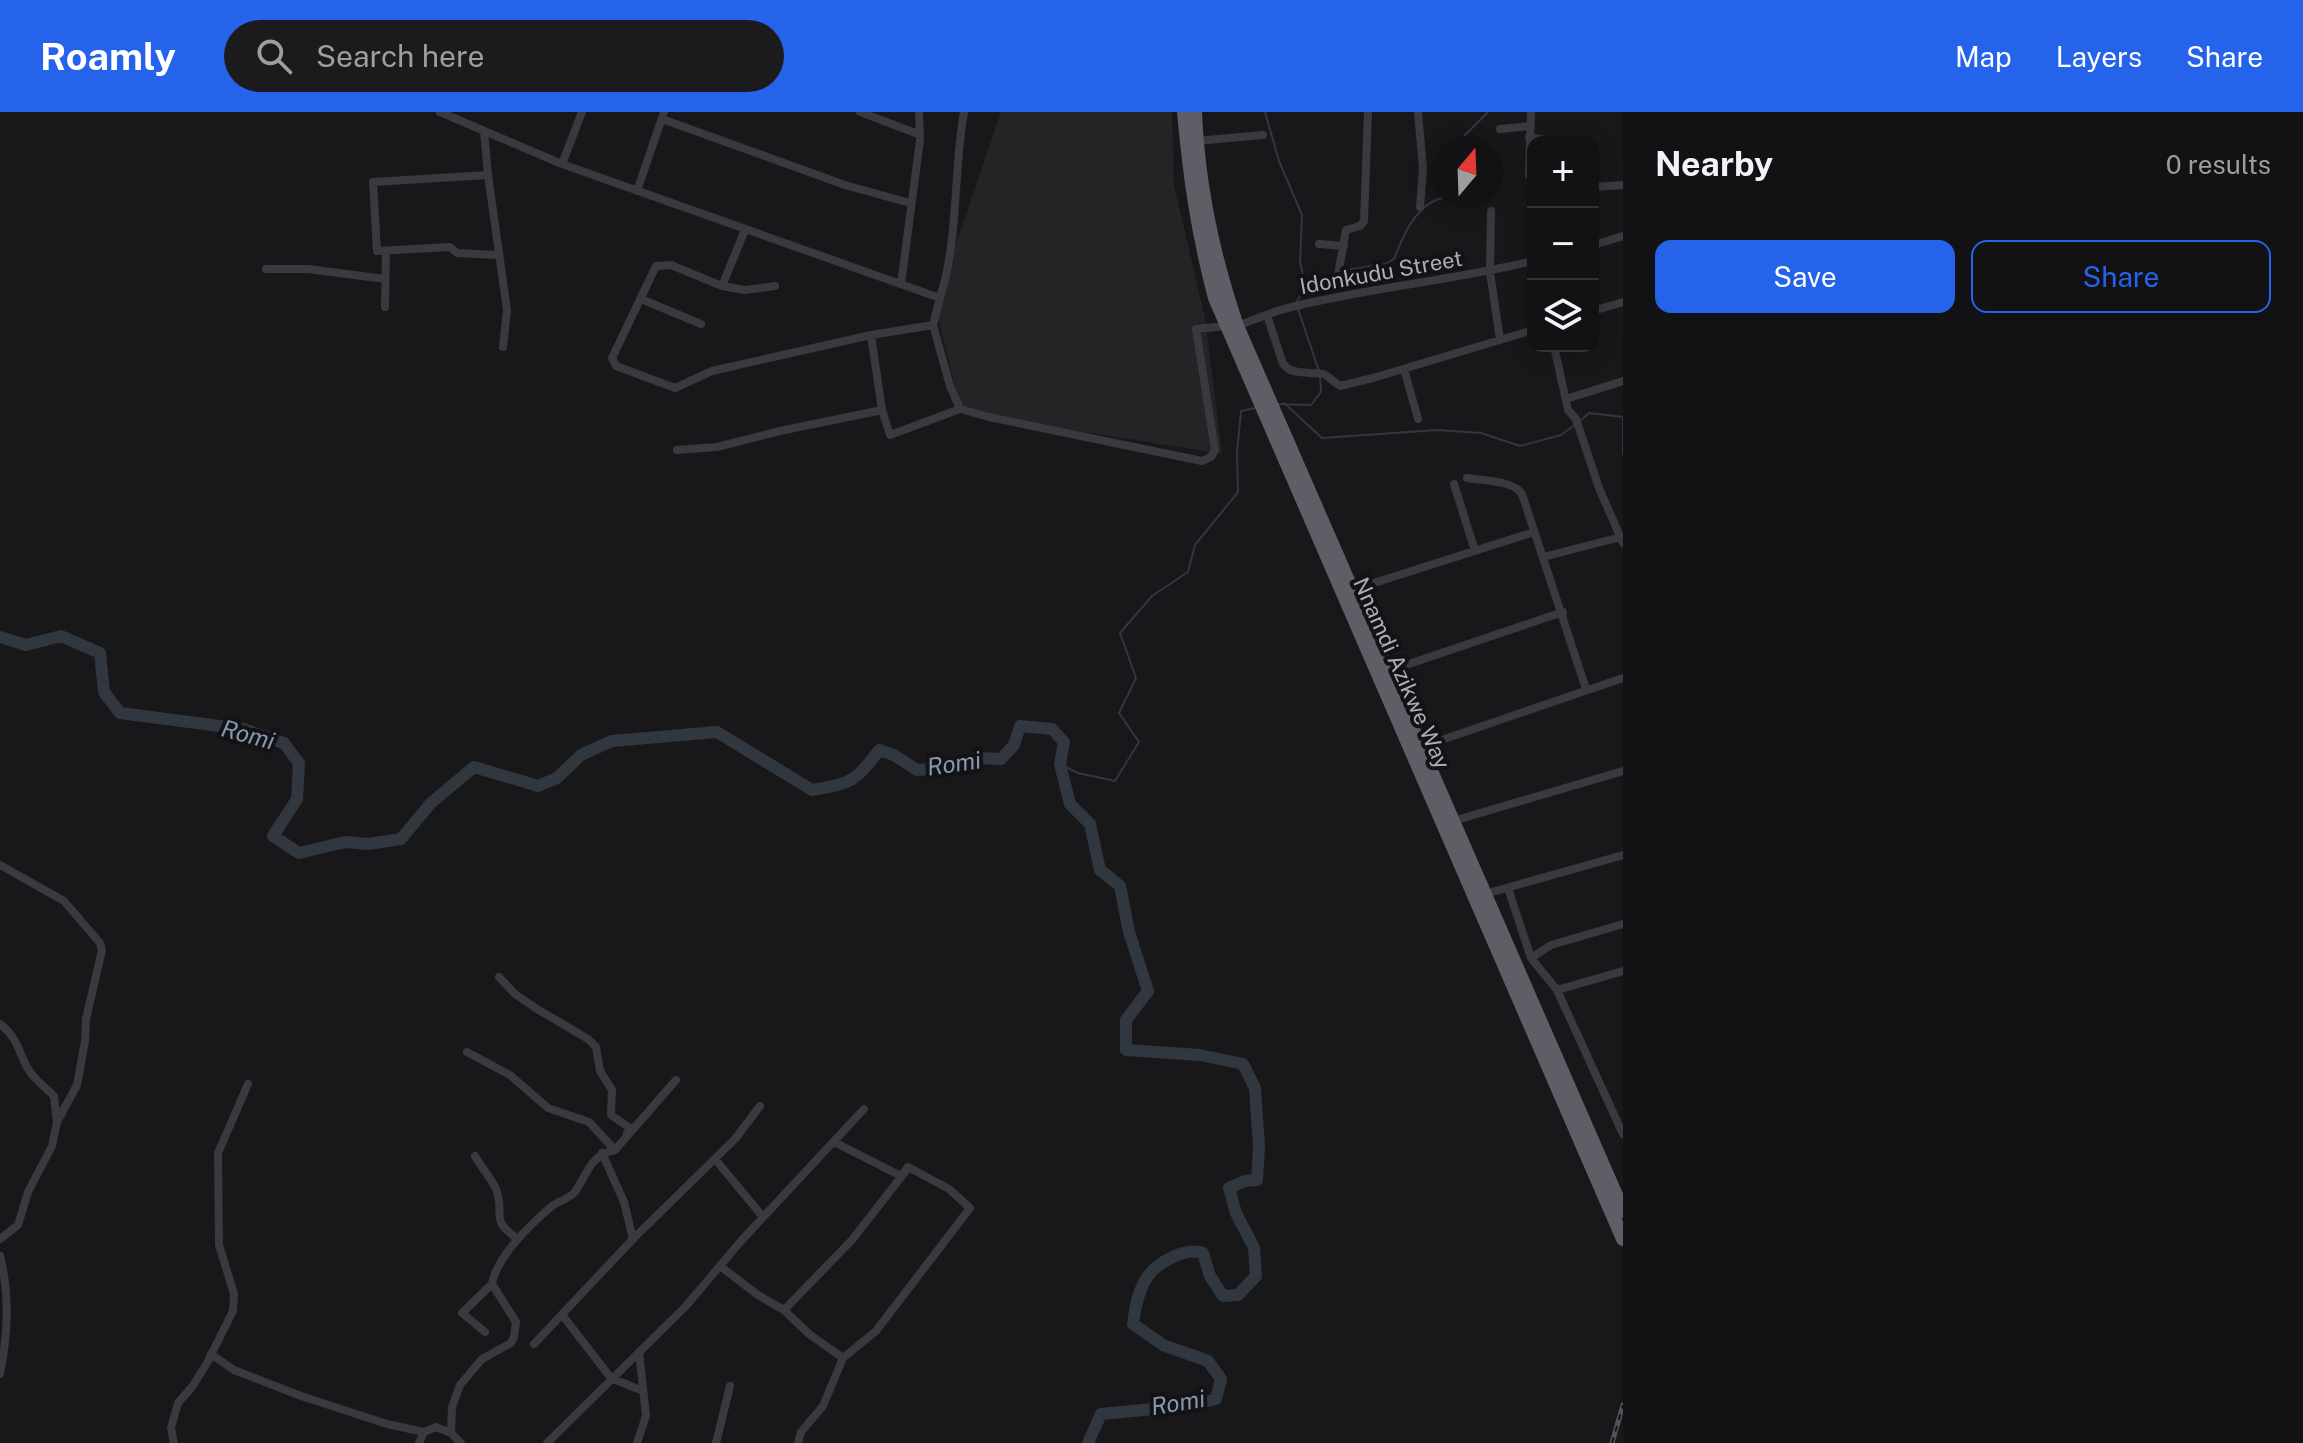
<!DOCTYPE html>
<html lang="en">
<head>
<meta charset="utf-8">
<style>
  :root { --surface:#121214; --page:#1b1b1d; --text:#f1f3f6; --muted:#9c9ea0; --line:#313234; --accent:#2563eb }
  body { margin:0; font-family:"Public Sans",sans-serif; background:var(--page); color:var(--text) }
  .controls { position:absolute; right:24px; top:24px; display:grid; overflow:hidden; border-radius:16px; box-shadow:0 4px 20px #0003 }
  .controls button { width:72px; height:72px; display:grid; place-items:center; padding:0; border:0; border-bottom:2px solid var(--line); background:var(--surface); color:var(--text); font:40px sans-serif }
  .compass { position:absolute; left:1431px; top:24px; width:72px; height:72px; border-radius:50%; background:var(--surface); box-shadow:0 4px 20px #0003; rotate:19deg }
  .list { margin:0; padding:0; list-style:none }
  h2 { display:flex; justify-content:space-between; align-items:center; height:104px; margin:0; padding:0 32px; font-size:34px }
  h2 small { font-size:26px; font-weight:400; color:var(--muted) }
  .actions { display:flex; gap:16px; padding:24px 32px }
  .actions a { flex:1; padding:18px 0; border:2px solid var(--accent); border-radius:16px; text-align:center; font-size:28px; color:var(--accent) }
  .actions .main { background:var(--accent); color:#fff }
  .icon { flex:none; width:44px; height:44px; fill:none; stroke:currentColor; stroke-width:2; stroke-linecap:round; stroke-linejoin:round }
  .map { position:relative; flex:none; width:1623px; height:1331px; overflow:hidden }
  header { display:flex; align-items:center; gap:48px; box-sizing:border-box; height:112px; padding:0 40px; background:var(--accent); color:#fff }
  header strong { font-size:38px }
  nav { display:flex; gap:44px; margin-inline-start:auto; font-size:28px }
  .search { width:560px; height:72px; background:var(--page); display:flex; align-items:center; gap:20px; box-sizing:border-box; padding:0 28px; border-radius:44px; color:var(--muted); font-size:30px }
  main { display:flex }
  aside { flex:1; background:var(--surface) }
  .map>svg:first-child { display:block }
</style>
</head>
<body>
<header>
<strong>Roamly</strong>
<div class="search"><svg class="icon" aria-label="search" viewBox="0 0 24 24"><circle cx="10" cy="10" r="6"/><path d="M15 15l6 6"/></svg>Search here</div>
<nav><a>Map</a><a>Layers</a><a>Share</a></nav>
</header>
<main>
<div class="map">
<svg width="1623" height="1331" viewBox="0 0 1623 1331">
  <rect width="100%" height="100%" fill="#18181a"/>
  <path fill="#242427" d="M 1001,0 L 1172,0 L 1174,73 L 1205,206 L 1222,342 L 961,300 L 935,193 Z"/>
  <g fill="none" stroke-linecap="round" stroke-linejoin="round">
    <path stroke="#31373f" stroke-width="2" d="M 1265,0 L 1279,49 L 1302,103 L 1300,150 L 1306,175
      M 1467,36 L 1462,26 L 1488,0
      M 1296,191 L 1306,175 L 1334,173 L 1346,158 L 1385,152 L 1394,147 C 1402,126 1414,97 1436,88 C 1442,85 1450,85 1456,84
      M 1298,197 L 1319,259
      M 1284,291 L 1322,326 L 1437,318 L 1481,321 L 1520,334 L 1561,323 L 1576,312
      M 1277,292 L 1311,293 L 1321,280 L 1320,265
      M 1581,308 L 1589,301 L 1623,305 L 1623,342
      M 1060,652 L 1078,661 L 1115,669 L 1139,630 L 1119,601 L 1136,566 L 1120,521 L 1152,484 L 1188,460 L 1195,433 L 1238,380 L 1237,340 L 1241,299 L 1255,296"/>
    <path stroke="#31373f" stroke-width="12" d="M 0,525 L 26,533 L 61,524 L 100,541 L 104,580 L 120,601 L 243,617 L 284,631 L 299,651 L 297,687 L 273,724 L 299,741 L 345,730 L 368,732 L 401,727 L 431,691 L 474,655 L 538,674 L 557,666 L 581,643 L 612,629 L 717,620 L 812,678 C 851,671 855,671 879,638 L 894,643 L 917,658 L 933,657 L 978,646 L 1001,647 L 1014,633 L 1020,614 L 1052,617 L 1064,630 L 1060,652 L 1070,692 L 1090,712 L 1100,758 L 1120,774 L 1129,820 L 1148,879 L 1126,908 L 1126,938 L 1200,943 L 1243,952 L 1255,976 L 1259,1035 L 1257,1068 L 1245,1069 L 1229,1076 L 1236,1101 L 1254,1136 L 1256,1164 L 1238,1183 L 1223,1184 L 1210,1164 L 1203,1141 C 1186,1135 1158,1150 1148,1164 C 1138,1178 1135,1196 1133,1212 L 1163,1233 L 1208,1249 L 1221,1267 L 1216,1287 L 1186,1294 L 1101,1302 L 1088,1331"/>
    <path stroke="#393a3e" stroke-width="8" d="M 440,0 L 562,52 L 940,186 L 933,213 L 950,274 L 960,297 L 989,305 L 1202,349 L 1211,345 L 1215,338 L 1196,217 L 1227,214
      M 860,0 L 918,22
      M 1418,0 L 1423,57 L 1420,95
      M 1531,0 L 1529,63 L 1533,69
      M 662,7 L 845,73 L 910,91
      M 1500,17 L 1530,14
      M 484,19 L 488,63 L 507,198 L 503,235
      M 1529,25 L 1554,30
      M 1196,29 L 1263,23
      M 562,52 L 582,0
      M 488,63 L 373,70 L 377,139 L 450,135 L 457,141 L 496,143 L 499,141
      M 1593,75 L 1623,73
      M 637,79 L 664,0
      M 1491,99 L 1490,160 L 1500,228
      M 745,118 L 722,174 L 671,153 L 656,154 L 612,246 L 616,254 L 675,276 L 712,259 L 871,223 L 933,213
      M 1319,132 L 1344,134
      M 1593,133 L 1623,124
      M 266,157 L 308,157 L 385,167
      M 1338,163 L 1346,118 L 1360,114 L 1364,109 L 1368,0
      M 901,172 L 920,28 L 919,0
      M 722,174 L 745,178 L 775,174
      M 940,186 C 959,126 953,61 964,0
      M 641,187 L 701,212
      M 385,195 L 386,140
      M 1593,199 L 1623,190
      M 1267,203 L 1283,252 L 1290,258 L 1298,260 L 1324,262 L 1340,274 L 1373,266 L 1533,218
      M 1237,214 C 1256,207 1276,198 1296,194 C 1374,175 1455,168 1533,149
      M 871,223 L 882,298
      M 1554,234 L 1568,298 L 1576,307 L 1599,376 L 1623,431
      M 1404,257 L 1418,307
      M 1566,287 L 1623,269
      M 677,338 L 717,335 L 780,319 L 882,298 L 890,323 L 960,297
      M 1467,366 C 1483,369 1513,368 1522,382 L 1586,577
      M 1454,372 L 1475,439
      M 1543,445 L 1621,425
      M 1352,478 L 1534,420
      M 1388,559 L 1563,500
      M 1421,635 L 1623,566
      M 1453,709 L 1623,659
      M 0,753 L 64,789 L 100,831 L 102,838 L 86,907 L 85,929 L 77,973 L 57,1010
      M 1508,776 L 1531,846 L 1557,878 L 1623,1022
      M 1485,782 L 1623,743
      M 1531,846 L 1551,833 L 1623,812
      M 499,865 L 515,882 L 537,897 L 588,927 L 596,935 L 600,959 L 612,978 L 611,1003 L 630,1016 L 627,1021
      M 1557,878 L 1623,859
      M 467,940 L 510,963 L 548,996 L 589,1010 L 615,1038
      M 602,1041 L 624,1090 L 633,1127
      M 475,1044 C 481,1055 491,1066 496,1077 C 506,1103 488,1107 518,1127
      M 715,1047 L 763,1105
      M 0,1127 L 18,1113 L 28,1080 L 52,1034 L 57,1010 L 54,984 C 45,975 33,967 27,955 C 18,938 17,925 0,912
      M 0,1144 C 10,1183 8,1223 0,1262
      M 720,1154 L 758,1183 L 784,1198 L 809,1222 L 843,1246
      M 784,1198 L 852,1128 L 905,1060
      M 563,1204 L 611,1266 L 643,1279
      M 485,1220 L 462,1201 L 492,1172
      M 534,1232 L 633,1127 L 735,1027 L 760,994
      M 211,1242 L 234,1258 L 301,1284 L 387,1312 L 424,1320
      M 451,1321 L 452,1295 L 460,1273 L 482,1247 L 511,1231 L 514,1225 L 516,1210 L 492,1172 C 496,1145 532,1111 552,1094 C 559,1089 568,1087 574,1081 C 588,1063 588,1044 615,1038 L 676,968
      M 174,1331 L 171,1316 L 178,1291 L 192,1275 L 207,1251 L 233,1199 L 234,1182 L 219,1133 L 218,1041 L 248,972
      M 419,1331 L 424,1320 L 436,1315 L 451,1321 L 461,1331
      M 547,1331 L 686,1194 L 741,1129 L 864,997
      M 637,1331 L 646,1304 L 639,1240
      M 716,1331 L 730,1274
      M 798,1331 L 801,1320 L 823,1294 L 843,1246 L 876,1219 L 970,1096 L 949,1077 L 908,1055 L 901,1064 L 834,1030"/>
    <path stroke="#5e5f66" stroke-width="14" d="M 1184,0 C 1190,66 1198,122 1215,186 L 1623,1127
      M 1195,0 C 1198,74 1213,144 1237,214 L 1623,1099"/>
    <defs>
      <path id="rail" d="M 1612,1331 L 1623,1293"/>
    </defs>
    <use href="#rail" stroke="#535459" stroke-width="5"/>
    <use href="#rail" stroke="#131315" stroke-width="2" stroke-dasharray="6" stroke-linecap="butt"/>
  </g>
  <g text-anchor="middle" stroke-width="8" stroke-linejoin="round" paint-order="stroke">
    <g font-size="22" fill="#abaeb8" stroke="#131315">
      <text transform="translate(1381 160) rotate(-10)" y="8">Idonkudu Street</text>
      <text transform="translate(1402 561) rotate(66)" y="8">Nnamdi Azikwe Way</text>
    </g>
    <g font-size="24" font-style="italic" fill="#8698b0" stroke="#131315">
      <text transform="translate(248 623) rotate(15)" y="8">Romi</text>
      <text transform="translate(954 652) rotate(-8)" y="8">Romi</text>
      <text transform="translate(1178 1291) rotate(-9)" y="8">Romi</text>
    </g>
  </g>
</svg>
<div class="controls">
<button>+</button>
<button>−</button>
<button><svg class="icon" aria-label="layers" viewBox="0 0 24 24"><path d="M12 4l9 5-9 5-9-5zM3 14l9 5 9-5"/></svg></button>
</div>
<svg class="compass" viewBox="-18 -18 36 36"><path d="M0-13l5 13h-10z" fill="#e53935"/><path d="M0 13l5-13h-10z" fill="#9c9ea0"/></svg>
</div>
<aside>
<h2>Nearby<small>0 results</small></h2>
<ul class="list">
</ul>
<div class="actions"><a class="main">Save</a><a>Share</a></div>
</aside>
</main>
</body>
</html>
